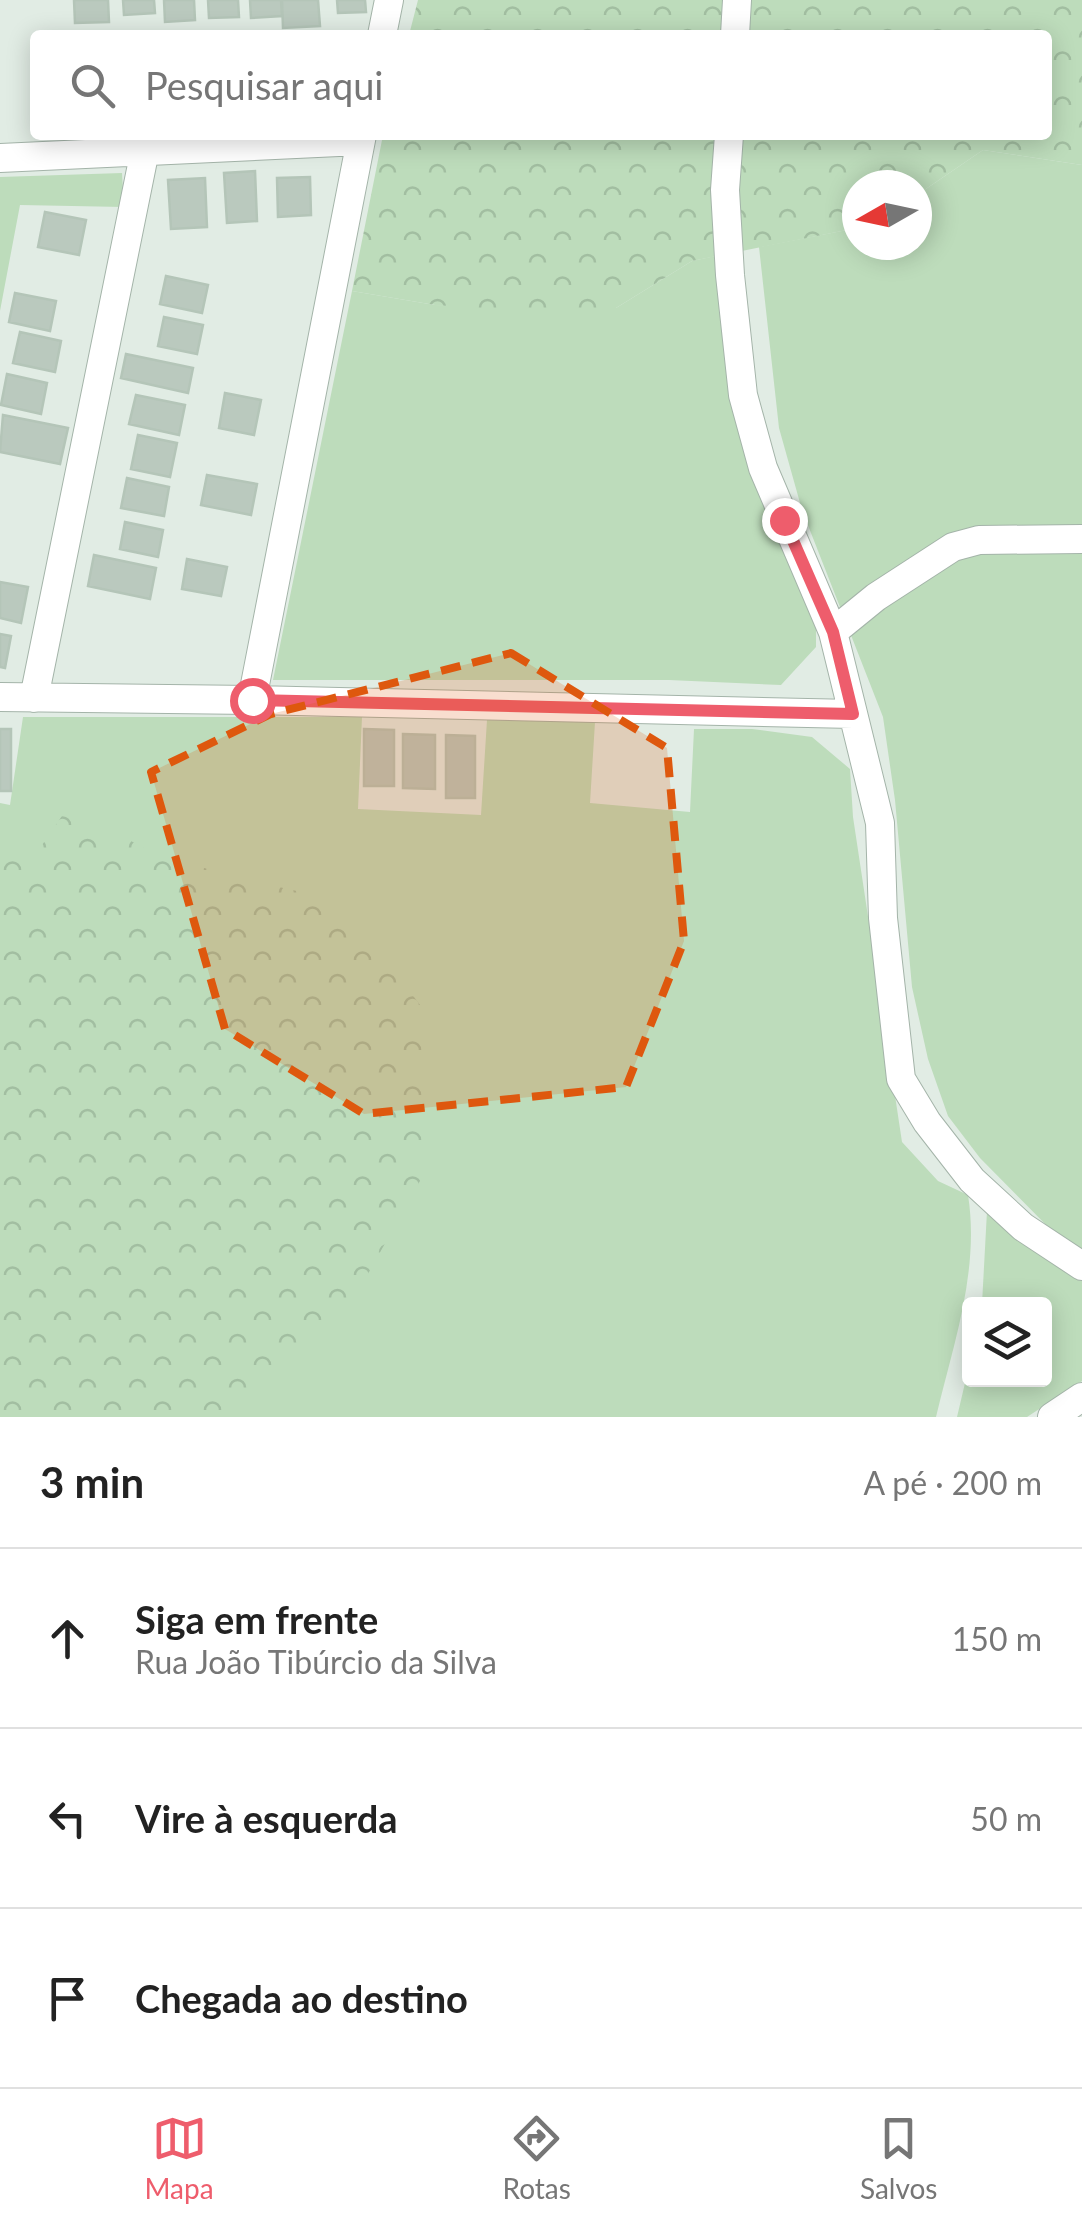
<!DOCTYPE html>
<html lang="pt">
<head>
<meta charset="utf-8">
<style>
  :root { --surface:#fff; --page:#f2f2f2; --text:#222; --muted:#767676; --line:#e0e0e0; --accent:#ee5d6c }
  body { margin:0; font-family:Lato,sans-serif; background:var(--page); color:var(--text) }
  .controls { position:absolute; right:30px; bottom:30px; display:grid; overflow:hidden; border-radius:10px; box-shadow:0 5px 25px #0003 }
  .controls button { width:90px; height:90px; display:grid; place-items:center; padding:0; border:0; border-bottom:2px solid var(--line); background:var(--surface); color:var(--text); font:50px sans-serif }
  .compass { position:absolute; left:842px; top:170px; width:90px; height:90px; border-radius:50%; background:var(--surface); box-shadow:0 5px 25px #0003; rotate:261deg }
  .stop { position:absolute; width:30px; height:30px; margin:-22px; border:8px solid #ee5d6c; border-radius:50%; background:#fff }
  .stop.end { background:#ee5d6c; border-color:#fff; box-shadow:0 2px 10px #0008 }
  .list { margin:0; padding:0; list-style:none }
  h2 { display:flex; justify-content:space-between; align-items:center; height:130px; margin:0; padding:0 40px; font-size:42px }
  h2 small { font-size:32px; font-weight:400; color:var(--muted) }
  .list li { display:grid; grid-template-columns:65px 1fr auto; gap:30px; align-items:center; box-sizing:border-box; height:180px; padding:0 40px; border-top:2px solid var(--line) }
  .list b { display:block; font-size:38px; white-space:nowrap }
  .list p { margin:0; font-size:32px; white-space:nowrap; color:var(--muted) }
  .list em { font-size:32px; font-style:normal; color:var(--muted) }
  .icon { flex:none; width:55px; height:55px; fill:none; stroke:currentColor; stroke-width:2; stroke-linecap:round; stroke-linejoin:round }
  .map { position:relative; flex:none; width:1082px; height:1417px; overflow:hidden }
  .search { position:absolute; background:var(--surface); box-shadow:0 5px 25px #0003; left:30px; right:30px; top:30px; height:110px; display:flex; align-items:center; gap:25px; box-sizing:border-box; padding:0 35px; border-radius:10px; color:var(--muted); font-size:38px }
  .sheet { height:670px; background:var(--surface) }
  nav { display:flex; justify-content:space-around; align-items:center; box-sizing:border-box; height:140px; border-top:2px solid var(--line); background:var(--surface); font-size:28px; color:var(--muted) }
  nav a { display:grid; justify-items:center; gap:5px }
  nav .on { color:var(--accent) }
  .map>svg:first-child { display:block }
</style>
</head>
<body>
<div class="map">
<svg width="1082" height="1417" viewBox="0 0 1082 1417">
  <defs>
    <pattern id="forest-crowns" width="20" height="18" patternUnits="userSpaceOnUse" patternTransform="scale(2.5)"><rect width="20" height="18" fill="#bddcbb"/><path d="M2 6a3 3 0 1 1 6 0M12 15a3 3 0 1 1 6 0" fill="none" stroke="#a2bea1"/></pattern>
  </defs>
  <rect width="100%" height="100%" fill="#e1ece4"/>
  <path fill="#bddcbb" d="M 983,150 L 1082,165 L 1082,1250 L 1058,1237 L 980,1158 L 948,1116 L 928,1059 L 912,987 L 895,800 L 883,717 L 802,510 L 779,428 L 759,247 L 857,228 L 857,245 L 917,245 L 917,195 Z
    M 122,173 L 124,207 L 20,205 L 0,311 L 0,177 Z
    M 720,255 L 733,352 L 816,618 L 816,647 L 781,685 L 669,680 L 273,680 L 352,291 L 435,305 L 616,308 L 692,261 Z
    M 23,717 L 362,717 L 358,809 L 481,815 L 487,720 L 595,722 L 590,803 L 690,812 L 694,729 L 752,729 L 812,737 L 850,769 L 853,817 L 902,1142 L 938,1181 L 968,1195 C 980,1270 953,1345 936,1417 L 0,1417 L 0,803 L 10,805 Z
    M 987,1211 L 1082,1279 L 1082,1381 L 1027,1417 L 957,1417 L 969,1366 L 970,1380 L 1044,1380 L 1044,1304 L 982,1304 Z"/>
  <path fill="url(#forest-crowns)" d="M 418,0 L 1082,0 L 1082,165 L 983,150 L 917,195 L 917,185 L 857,185 L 857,228 L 692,261 L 616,308 L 565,314 L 435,305 L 352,291 L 383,135 L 1047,135 L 1047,35 L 409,35 Z
    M 68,807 L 155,854 L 243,879 L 342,901 L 423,1009 L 425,1172 L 336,1331 L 260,1393 L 240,1417 L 0,1417 L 0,861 L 38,851 Z"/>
  <path fill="#bac9be" stroke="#b4c5b8" stroke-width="2.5" d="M 74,0 L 108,0 L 109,22 L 75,23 Z
    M 123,0 L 154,0 L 155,13 L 124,15 Z
    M 164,0 L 194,0 L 195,20 L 165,22 Z
    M 208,0 L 238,0 L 239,17 L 209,18 Z
    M 250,0 L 281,0 L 282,16 L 251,18 Z
    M 282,0 L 318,0 L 320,26 L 283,28 Z
    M 337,0 L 365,0 L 366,12 L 338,13 Z
    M 255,171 L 257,221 L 227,223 L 224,173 Z
    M 310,177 L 311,215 L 278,217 L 277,178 Z
    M 205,178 L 207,227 L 171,229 L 168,180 Z
    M 45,212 L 86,220 L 79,255 L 38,247 Z
    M 166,276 L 208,285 L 202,313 L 160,304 Z
    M 15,293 L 56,301 L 50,331 L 9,322 Z
    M 164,317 L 203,325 L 197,354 L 158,346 Z
    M 20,332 L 61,341 L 55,372 L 13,363 Z
    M 126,354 L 193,368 L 188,393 L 121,378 Z
    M 7,374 L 47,383 L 41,414 L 1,405 Z
    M 225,393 L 261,400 L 254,435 L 219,428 Z
    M 136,395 L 185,405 L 179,435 L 129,424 Z
    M 3,415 L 68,428 L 60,464 L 0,452 Z
    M 138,435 L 177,443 L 170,477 L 131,469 Z
    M 207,475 L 257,484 L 251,515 L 201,505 Z
    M 127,478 L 169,487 L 164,516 L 121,508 Z
    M 125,522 L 163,530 L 158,557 L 120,549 Z
    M 94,555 L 156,568 L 150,599 L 88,586 Z
    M 187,559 L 227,567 L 221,596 L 182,589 Z
    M 0,582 L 28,587 L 21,623 L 0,618 Z
    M 0,634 L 11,636 L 5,668 L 0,667 Z
    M 0,729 L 11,729 L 11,791 L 0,791 Z
    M 364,729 L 394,730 L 394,786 L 364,786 Z
    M 403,734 L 435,735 L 435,789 L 403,788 Z
    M 446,735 L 475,736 L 475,798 L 446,798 Z"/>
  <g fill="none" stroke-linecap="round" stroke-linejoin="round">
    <defs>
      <path id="minor" d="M 382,35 L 389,0
        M 735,35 L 737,0
        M 729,135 L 725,190 L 730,275 L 743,395 L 763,468 L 833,632 L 880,823 L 883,918 L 901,1079 L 927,1122 L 972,1180 L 1023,1227 L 1082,1266
        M 0,158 L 360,141
        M 833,632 L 876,597 L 953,547 L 979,540 L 1082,539
        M 0,697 L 252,700 L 853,714
        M 34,698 L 145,150
        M 252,700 L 362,135
        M 1052,1417 L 1082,1397"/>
    </defs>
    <use href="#minor" stroke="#a4b4a9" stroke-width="30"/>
    <use href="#minor" stroke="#fff" stroke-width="28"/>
  </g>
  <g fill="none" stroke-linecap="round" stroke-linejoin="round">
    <path stroke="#ee5d6c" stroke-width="12" d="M 252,700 L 853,714 L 833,632 L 784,520"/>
  </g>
  <path fill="#de580e" fill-opacity="0.2" stroke="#de580e" stroke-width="8" stroke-dasharray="20 12" stroke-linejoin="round" d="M 511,653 L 667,748 L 684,941 L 626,1087 L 364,1114 L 225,1029 L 151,772 L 271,714 Z"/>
</svg>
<div class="controls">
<button><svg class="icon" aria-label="layers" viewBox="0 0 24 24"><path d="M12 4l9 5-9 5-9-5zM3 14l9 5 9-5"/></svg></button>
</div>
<svg class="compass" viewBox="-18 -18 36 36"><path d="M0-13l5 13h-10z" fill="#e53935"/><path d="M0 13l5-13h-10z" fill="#767676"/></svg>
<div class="stop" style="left:252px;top:700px"></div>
<div class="stop end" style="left:784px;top:520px"></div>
<div class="search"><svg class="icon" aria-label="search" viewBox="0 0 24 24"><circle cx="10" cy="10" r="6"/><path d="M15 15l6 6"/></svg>Pesquisar aqui</div>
</div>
<section class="sheet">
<h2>3 min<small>A pé · 200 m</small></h2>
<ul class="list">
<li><svg class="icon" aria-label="ahead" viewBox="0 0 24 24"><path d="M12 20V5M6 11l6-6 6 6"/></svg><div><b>Siga em frente</b><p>Rua João Tibúrcio da Silva</p></div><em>150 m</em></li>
<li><svg class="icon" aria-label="left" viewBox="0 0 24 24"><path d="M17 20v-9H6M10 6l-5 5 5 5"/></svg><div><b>Vire à esquerda</b></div><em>50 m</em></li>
<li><svg class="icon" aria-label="arrive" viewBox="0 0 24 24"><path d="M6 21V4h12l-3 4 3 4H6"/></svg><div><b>Chegada ao destino</b></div></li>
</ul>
</section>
<nav>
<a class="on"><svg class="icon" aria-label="map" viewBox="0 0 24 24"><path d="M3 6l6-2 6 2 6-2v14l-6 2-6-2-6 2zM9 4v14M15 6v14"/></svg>Mapa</a>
<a><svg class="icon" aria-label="directions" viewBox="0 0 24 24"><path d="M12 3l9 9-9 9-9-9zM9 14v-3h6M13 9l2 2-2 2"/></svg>Rotas</a>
<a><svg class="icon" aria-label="saved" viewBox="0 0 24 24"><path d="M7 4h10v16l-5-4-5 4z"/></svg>Salvos</a>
</nav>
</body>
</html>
